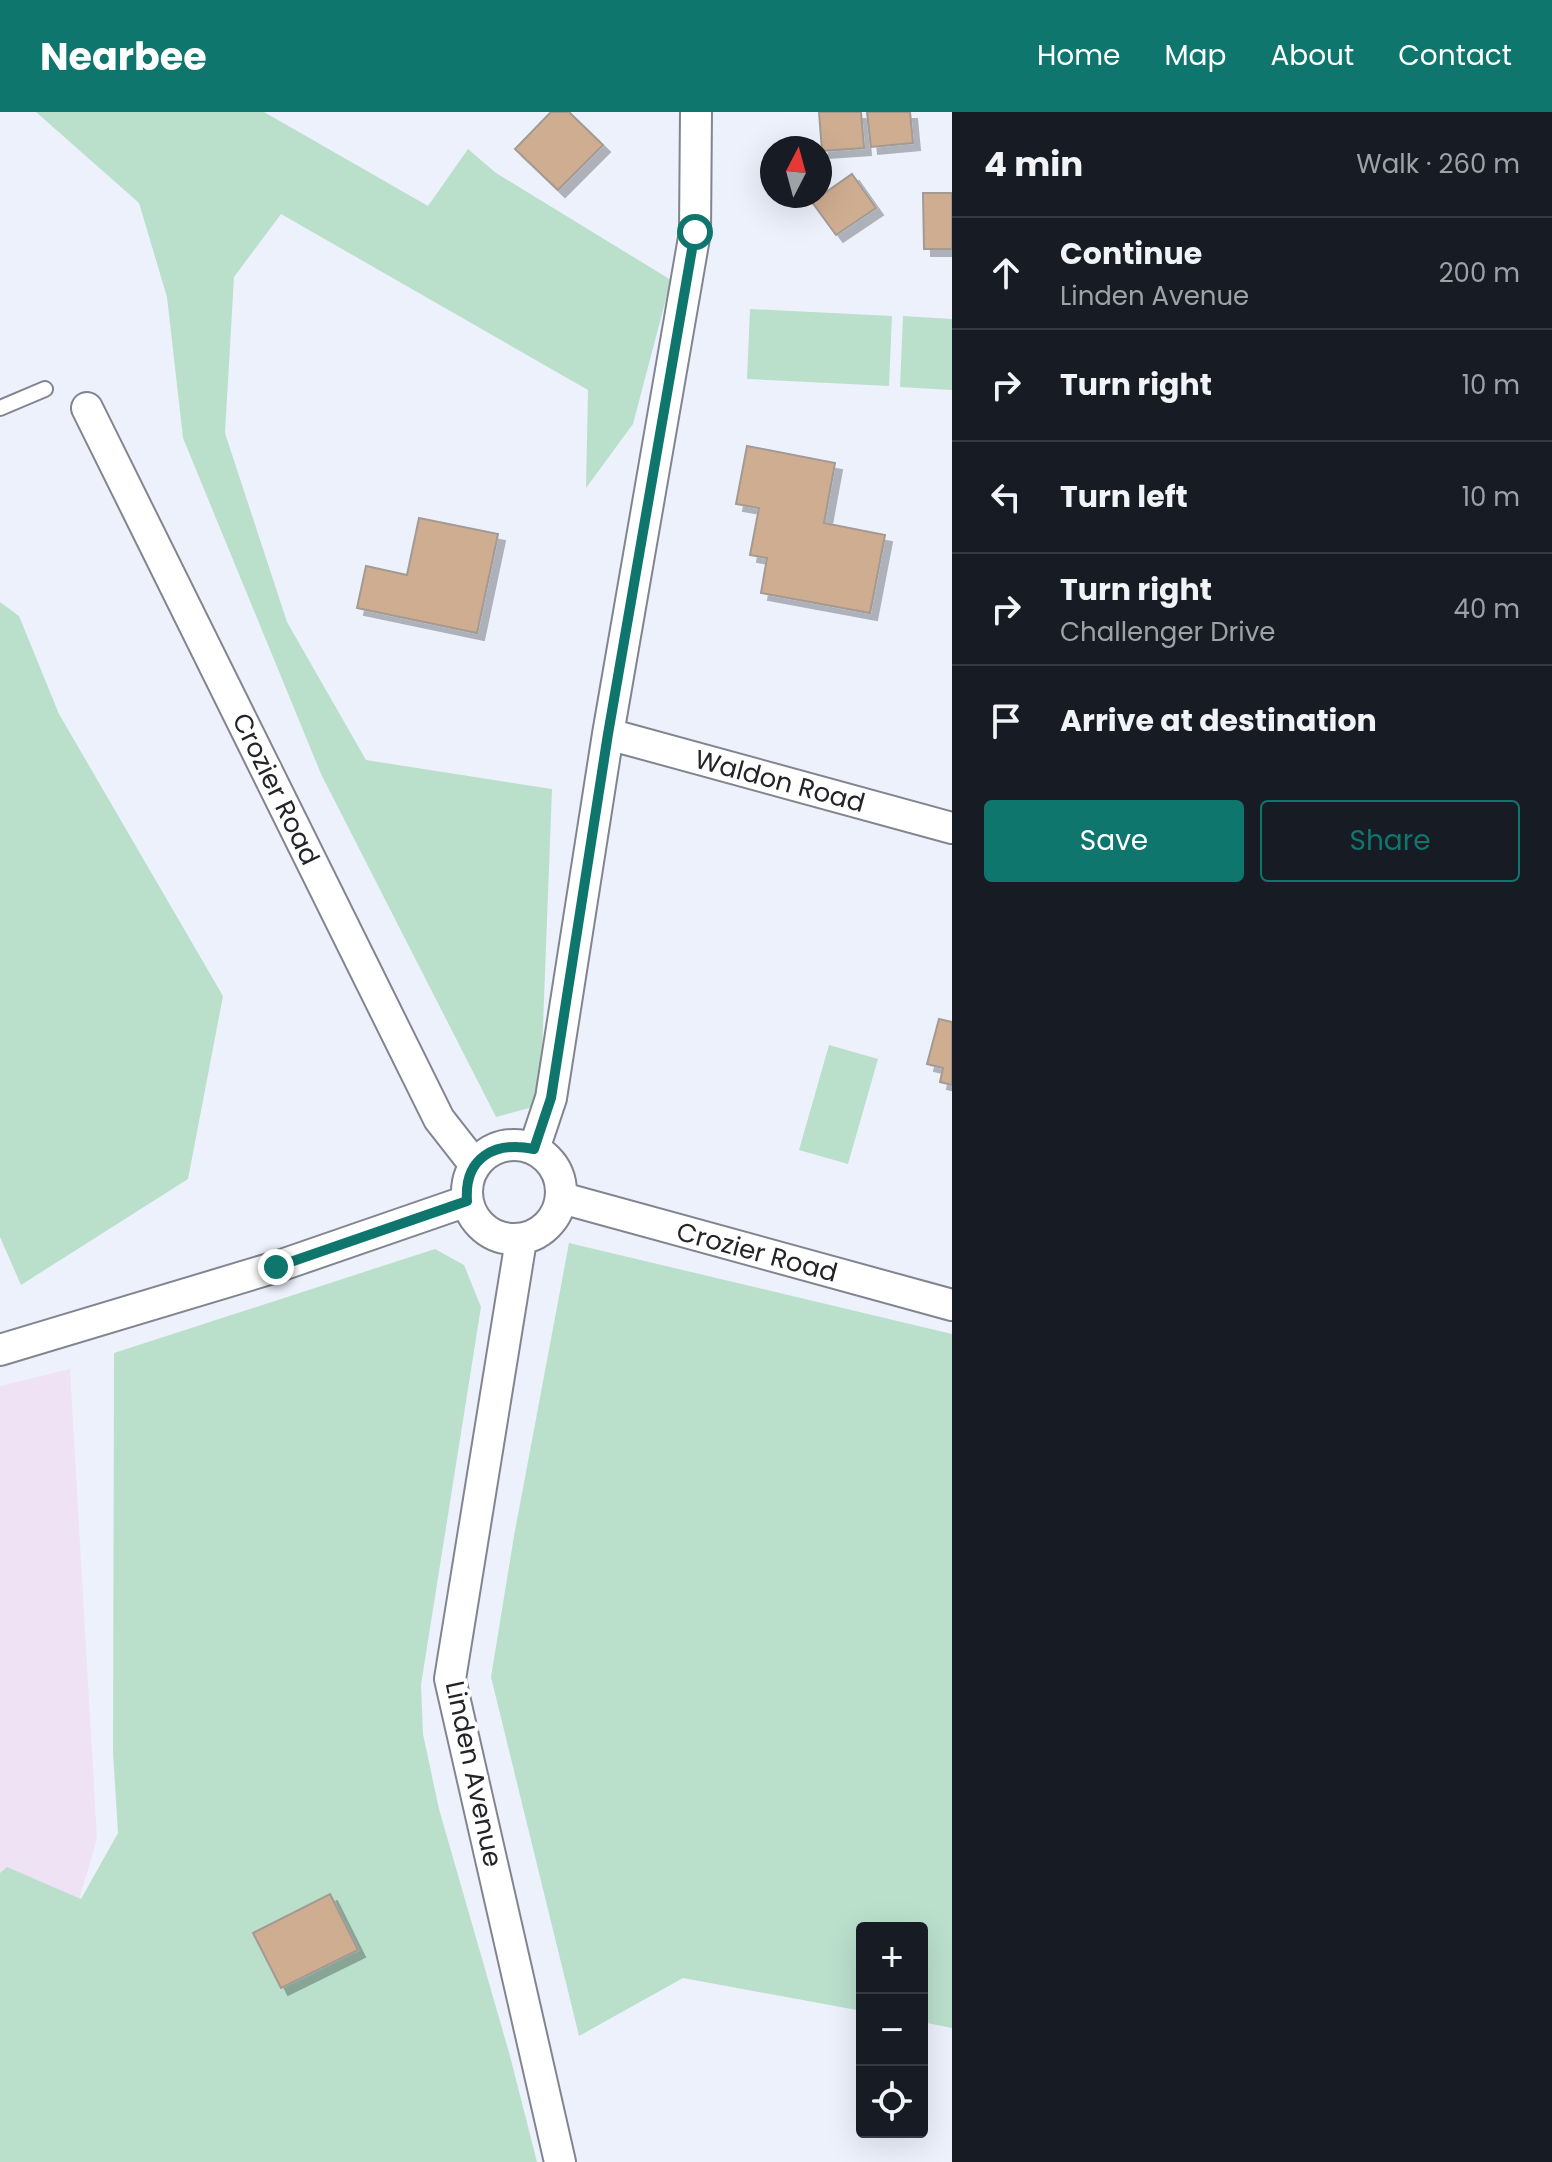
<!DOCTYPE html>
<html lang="en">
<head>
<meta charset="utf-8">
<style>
  :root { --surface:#171b24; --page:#242831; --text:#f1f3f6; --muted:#9ea1a6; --line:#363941; --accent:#0f766e }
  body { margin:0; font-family:Poppins,sans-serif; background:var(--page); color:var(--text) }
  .controls { position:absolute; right:24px; bottom:24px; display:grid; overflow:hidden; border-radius:8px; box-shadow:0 8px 32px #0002 }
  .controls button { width:72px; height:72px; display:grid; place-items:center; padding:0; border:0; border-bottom:2px solid var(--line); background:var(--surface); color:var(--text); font:40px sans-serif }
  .compass { position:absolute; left:760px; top:24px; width:72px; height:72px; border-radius:50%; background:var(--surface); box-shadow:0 8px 32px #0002; rotate:6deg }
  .stop { position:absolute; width:24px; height:24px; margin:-18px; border:6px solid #0f766e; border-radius:50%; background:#fff }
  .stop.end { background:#0f766e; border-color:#fff; box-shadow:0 2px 8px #0008 }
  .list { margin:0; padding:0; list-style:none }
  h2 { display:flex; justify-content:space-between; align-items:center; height:104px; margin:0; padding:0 32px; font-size:34px }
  h2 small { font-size:26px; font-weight:400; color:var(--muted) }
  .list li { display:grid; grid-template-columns:52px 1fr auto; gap:24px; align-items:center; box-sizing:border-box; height:112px; padding:0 32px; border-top:2px solid var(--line) }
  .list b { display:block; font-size:30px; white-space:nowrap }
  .list p { margin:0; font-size:26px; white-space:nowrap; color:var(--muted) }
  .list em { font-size:26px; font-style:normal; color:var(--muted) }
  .actions { display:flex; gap:16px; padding:24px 32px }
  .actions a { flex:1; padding:18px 0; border:2px solid var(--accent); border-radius:8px; text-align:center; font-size:28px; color:var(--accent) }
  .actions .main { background:var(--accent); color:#fff }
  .icon { flex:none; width:44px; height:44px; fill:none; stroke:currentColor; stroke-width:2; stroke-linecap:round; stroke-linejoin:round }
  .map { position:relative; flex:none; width:952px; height:2050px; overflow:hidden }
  header { display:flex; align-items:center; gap:48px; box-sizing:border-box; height:112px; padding:0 40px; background:var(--accent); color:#fff }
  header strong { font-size:38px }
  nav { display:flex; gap:44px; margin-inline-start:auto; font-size:28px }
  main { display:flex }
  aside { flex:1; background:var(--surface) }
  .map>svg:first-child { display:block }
</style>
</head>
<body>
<header>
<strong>Nearbee</strong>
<nav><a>Home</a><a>Map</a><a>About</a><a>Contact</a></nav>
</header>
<main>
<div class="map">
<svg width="952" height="2050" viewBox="0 0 952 2050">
  <defs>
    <filter id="shadow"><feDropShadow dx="7" dy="7" stdDeviation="0" flood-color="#0004"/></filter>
  </defs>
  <rect width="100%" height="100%" fill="#edf1fc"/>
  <path fill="#f0e2f5" d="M 70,1257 L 97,1727 L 70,1818 L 0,1796 L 0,1274 Z"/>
  <path fill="#bae0cc" d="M 36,0 L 264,0 L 428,94 L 468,37 L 496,61 L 671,168 L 633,312 L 586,376 L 588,278 L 281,102 L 234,165 L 225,321 L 287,510 L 366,648 L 552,677 L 540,993 L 496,1005 L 321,662 L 183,326 L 167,185 L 139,91 Z
    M 750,197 L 892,204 L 889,274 L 747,267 Z
    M 903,204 L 952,207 L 952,278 L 900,275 Z
    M 0,490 L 19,504 L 59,602 L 223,884 L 188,1067 L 21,1173 L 0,1125 Z
    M 829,933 L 878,947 L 848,1052 L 799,1038 Z
    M 569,1131 L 952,1222 L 952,1916 L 922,1910 L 922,1816 L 862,1816 L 862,1899 L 683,1866 L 579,1924 L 491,1565 L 514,1424 Z
    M 435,1137 L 464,1153 L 481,1195 L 421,1573 L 423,1622 L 439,1697 L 510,1944 L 537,2050 L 0,2050 L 0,1761 L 7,1755 L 81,1787 L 118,1721 L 113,1640 L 114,1241 Z"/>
  <path fill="#cfad90" stroke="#a39a93" stroke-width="2" filter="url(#shadow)" d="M 551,0 L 569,0 L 603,33 L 558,78 L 515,37 Z
    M 819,0 L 861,0 L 864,36 L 822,39 Z
    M 867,0 L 910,0 L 913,31 L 871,35 Z
    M 852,62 L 876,96 L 836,123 L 812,90 Z
    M 923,81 L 952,81 L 952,137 L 924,137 Z
    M 747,334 L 835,351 L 824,411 L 885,423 L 870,501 L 761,481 L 767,446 L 750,443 L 759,396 L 736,392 Z
    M 419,406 L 498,422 L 477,521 L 357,496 L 366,454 L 407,463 Z
    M 939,907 L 952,910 L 952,973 L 940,970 L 943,956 L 927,952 Z
    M 330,1782 L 358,1838 L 281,1876 L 253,1821 Z"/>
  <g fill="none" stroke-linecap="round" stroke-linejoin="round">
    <defs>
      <path id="lane" d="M 0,296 L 45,277"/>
      <path id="street" d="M 87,296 L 439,1007 L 475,1053
        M 608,622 L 952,716
        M467 1080a47 47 0 1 1 94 0a47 47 0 1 1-94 0Z
        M 534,1037 L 551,986 L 608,622 L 695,120 L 696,0
        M 562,1086 L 952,1193
        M 521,1128 L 450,1567 L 560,2050
        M 0,1238 L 276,1155 L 467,1089"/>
    </defs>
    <use href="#lane" stroke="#82858f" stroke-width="18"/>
    <use href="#street" stroke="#82858f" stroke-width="34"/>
    <use href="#lane" stroke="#fff" stroke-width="14"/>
    <use href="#street" stroke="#fff" stroke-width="30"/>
  </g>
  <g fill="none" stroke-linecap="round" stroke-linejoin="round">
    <path stroke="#0f766e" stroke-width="10" d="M 276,1155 L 467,1089 C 464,1045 495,1029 534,1037 L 551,986 L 608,622 L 695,120"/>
  </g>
  <g text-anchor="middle" stroke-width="8" stroke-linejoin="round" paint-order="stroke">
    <g font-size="26" fill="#232428" stroke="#fff">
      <text transform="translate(780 669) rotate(15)" y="9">Waldon Road</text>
      <text transform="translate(276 677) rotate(64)" y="9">Crozier Road</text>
      <text transform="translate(757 1140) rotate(15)" y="9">Crozier Road</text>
      <text transform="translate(474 1662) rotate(78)" y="9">Linden Avenue</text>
    </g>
  </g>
</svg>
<div class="controls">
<button>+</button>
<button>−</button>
<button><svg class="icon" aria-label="locate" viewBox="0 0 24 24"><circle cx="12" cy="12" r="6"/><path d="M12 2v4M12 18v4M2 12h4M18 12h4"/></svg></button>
</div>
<svg class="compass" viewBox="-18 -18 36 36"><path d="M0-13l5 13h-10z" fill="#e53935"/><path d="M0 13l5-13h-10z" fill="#9ea1a6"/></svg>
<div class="stop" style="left:695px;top:120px"></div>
<div class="stop end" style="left:276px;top:1155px"></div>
</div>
<aside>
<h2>4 min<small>Walk · 260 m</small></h2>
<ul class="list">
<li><svg class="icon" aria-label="ahead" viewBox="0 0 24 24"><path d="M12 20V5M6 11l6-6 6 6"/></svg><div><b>Continue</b><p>Linden Avenue</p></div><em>200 m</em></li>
<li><svg class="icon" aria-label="right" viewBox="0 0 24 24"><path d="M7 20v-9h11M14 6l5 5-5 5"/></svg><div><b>Turn right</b></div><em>10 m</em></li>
<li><svg class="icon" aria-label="left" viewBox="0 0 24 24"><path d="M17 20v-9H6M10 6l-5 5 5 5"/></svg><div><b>Turn left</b></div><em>10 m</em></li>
<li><svg class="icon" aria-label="right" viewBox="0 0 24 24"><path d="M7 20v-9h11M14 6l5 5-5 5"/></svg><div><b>Turn right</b><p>Challenger Drive</p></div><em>40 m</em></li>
<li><svg class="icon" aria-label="arrive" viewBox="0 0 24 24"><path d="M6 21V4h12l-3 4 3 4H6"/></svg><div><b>Arrive at destination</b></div></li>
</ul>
<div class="actions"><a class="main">Save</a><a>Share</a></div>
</aside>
</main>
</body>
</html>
